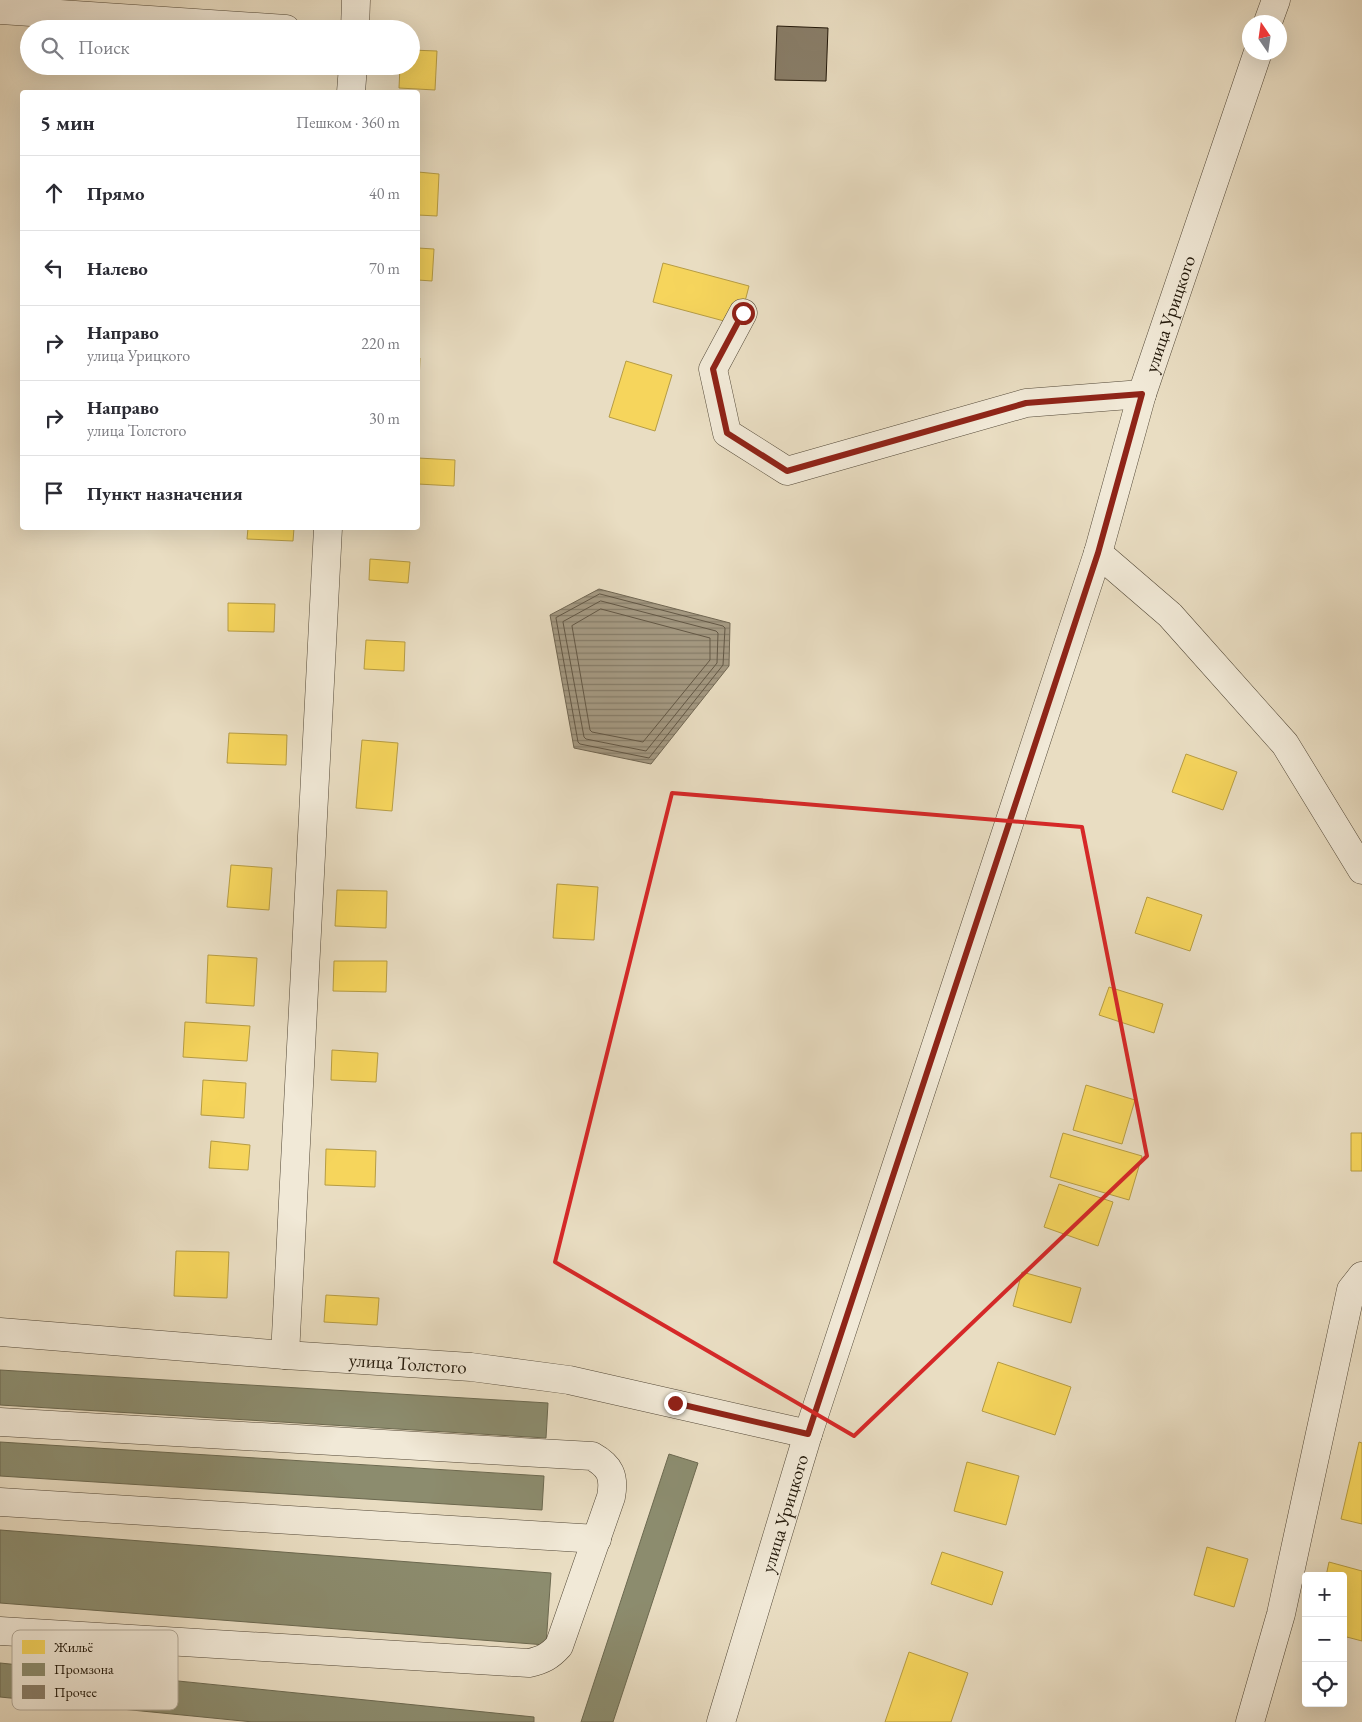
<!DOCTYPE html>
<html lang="ru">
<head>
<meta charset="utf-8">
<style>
  :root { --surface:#fff; --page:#f7f7f7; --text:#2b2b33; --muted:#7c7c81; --line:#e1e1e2 }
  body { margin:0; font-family:"EB Garamond",serif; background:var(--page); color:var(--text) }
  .controls { position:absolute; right:15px; bottom:15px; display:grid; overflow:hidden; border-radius:5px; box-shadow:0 5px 20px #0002 }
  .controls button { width:45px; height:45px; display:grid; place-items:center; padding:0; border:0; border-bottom:1px solid var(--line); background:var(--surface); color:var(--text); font:25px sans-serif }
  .compass { position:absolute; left:1242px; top:15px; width:45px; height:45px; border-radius:50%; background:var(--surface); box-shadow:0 5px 20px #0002; rotate:347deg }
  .stop { position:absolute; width:15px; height:15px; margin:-11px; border:4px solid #8f2418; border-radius:50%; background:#fff }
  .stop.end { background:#8f2418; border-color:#fff; box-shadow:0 1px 5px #0008 }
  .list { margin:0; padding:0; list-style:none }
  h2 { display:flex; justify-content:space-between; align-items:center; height:65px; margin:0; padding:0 20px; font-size:21px }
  h2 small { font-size:16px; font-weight:400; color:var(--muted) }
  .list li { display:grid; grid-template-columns:32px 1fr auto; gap:15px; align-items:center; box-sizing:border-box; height:75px; padding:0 20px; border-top:1px solid var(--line) }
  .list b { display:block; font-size:19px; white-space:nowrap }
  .list p { margin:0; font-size:16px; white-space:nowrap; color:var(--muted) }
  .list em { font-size:16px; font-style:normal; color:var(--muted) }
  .icon { flex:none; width:28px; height:28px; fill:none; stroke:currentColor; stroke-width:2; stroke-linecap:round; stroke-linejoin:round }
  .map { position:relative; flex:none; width:1362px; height:1722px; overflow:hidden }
  .search { position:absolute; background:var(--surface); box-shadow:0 5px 20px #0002; left:20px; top:20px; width:400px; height:55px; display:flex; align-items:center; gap:12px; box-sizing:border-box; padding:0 18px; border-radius:28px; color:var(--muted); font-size:19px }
  .panel { position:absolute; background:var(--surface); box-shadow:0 5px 20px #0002; left:20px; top:90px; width:400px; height:440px; border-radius:5px }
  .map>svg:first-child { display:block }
</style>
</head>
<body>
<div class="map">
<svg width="1362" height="1722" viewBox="0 0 1362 1722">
  <defs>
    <pattern id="water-rules" width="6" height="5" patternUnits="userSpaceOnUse" patternTransform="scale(1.25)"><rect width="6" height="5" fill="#a59a83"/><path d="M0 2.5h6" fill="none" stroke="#867d69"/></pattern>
  </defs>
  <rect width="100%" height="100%" fill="#e9ddc2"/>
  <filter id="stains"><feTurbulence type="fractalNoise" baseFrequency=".004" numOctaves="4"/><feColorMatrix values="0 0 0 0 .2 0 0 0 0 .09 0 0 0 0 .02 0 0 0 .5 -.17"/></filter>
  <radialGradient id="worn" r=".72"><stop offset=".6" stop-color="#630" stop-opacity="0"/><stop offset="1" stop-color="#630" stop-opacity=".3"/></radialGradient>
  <path fill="url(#water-rules)" stroke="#706652" d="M 599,589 L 730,623 L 729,666 L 651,764 L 574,748 L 550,615 Z"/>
  <path fill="#f6d55c" stroke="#b69c43" d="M 411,50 L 437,51 L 435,90 L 399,88 L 400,66 L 411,66 Z
    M 418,172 L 439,174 L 437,216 L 418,215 Z
    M 418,248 L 434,249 L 432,281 L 418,280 Z
    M 663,263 L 749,286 L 739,325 L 653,302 Z
    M 418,358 L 420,358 L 418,407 Z
    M 626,361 L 672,375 L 655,431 L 609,417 Z
    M 418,458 L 455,460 L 454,486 L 418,484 Z
    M 248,528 L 294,528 L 293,541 L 247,539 Z
    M 370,559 L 410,562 L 408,583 L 369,580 Z
    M 228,603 L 275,604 L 274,632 L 228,631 Z
    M 366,640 L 405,642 L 404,671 L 364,669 Z
    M 229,733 L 287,735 L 286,765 L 227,763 Z
    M 362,740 L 398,743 L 392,811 L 356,808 Z
    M 1186,754 L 1237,772 L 1223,810 L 1172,792 Z
    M 231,865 L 272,868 L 269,910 L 227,907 Z
    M 557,884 L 598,887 L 594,940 L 553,938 Z
    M 337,890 L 387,891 L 386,928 L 335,926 Z
    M 1147,897 L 1202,915 L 1190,951 L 1135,933 Z
    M 208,955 L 257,958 L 254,1006 L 206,1003 Z
    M 334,961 L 387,961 L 386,992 L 333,991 Z
    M 1109,987 L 1163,1004 L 1154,1033 L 1099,1015 Z
    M 185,1022 L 250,1026 L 247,1061 L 183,1057 Z
    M 332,1050 L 378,1053 L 376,1082 L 331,1080 Z
    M 203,1080 L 246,1083 L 244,1118 L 201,1115 Z
    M 1086,1085 L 1135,1100 L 1122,1144 L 1073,1130 Z
    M 1063,1133 L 1142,1156 L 1129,1200 L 1050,1177 Z
    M 1351,1133 L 1362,1133 L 1362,1171 L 1351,1171 Z
    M 211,1141 L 250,1145 L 248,1170 L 209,1168 Z
    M 326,1149 L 376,1151 L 375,1187 L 325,1185 Z
    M 1059,1184 L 1113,1202 L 1098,1246 L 1044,1227 Z
    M 176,1251 L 229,1252 L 227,1298 L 174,1296 Z
    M 1022,1272 L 1081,1288 L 1071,1323 L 1013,1306 Z
    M 326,1295 L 379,1298 L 377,1325 L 324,1322 Z
    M 998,1362 L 1071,1387 L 1055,1435 L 982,1411 Z
    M 1359,1442 L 1362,1443 L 1362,1524 L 1341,1519 Z
    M 967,1462 L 1019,1476 L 1006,1525 L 954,1511 Z
    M 1207,1547 L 1248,1559 L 1234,1607 L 1194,1595 Z
    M 942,1552 L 1003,1572 L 992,1605 L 931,1584 Z
    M 1329,1562 L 1362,1571 L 1362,1641 L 1343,1636 L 1343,1576 L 1326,1576 Z
    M 909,1652 L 968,1673 L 951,1722 L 885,1722 Z"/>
  <path fill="#8c8c6e" stroke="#6c6950" d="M 0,1370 L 548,1403 L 546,1438 L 0,1405 Z
    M 0,1442 L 544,1476 L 542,1510 L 0,1476 Z
    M 669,1454 L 698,1463 L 613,1722 L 581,1722 Z
    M 0,1530 L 551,1573 L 546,1645 L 0,1603 Z
    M 0,1663 L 534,1717 L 534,1722 L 253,1722 L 0,1697 Z"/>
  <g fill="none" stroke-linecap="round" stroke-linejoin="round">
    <path stroke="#635846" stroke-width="1" d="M 600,594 L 723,626 L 725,628 L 723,665 L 649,758 L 580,744 L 578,742 L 556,618 Z
      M 601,601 L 716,631 L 718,633 L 717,663 L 646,751 L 586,739 L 584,737 L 563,622 Z
      M 601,609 L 710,638 L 710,660 L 643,742 L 592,732 L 590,730 L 572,626 Z"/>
  </g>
  <path fill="#897e69" stroke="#211709" d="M 777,26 L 828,28 L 826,81 L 775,80 Z"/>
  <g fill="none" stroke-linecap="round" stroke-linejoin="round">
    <defs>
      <g id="minor">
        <path d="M 0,10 L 286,29"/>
        <path d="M 1268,22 L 1276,0"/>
        <path d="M 355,29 L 356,0"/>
        <path d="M 351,92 L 353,66"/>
        <path d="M 743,313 L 713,369 L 727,433 L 787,471 L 1026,403 L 1142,394"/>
        <path d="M 1098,553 L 1170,615 L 1285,744 L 1362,870"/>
        <path id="s1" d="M 0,1332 L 285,1355 L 471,1367 L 569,1380 L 808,1434"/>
        <path d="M 285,1355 L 328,528"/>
        <path d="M 0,1422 L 592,1456 C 610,1466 615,1476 611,1497 L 559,1646 C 550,1656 543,1660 529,1663 L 0,1631"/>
        <path d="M 0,1502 L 597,1539"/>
        <path id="s2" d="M 721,1722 L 808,1434 L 1098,553 L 1142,394 L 1258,52"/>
        <path d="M 1250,1722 L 1281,1614 L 1351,1290 L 1362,1276"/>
      </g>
    </defs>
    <use href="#minor" stroke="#534837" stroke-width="29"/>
    <use href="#minor" stroke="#f1e9d7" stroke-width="28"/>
  </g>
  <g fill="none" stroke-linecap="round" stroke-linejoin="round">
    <path stroke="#8f2418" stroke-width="6" d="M 675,1403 L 808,1434 L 1098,553 L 1142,394 L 1026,403 L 787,471 L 727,433 L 713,369 L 743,313"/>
  </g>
  <path fill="none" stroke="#d62828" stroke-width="4" stroke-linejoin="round" d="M 672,793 L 1082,827 L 1147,1156 L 854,1436 L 555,1262 Z"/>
  <g text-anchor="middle" stroke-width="5" stroke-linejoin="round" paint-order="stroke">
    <g font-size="19" fill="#211709" stroke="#f1e9d7">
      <text dy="7" stroke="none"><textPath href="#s2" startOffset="1478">улица Урицкого</textPath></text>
      <text dy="7" stroke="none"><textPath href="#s1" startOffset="409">улица Толстого</textPath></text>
      <text dy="7" stroke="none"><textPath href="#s2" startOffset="218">улица Урицкого</textPath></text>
    </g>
  </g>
  <rect x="12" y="1630" width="166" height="80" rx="8" fill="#f1e9d7" stroke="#b3aa99" stroke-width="1"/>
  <rect x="22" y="1640" width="23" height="14" fill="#f6d55c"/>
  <rect x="22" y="1663" width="23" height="13" fill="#8c8c6e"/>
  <rect x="22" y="1685" width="23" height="14" fill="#897e69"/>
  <g font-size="14" fill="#211709">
    <text x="54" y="1652">Жильё</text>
    <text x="54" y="1674">Промзона</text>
    <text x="54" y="1697">Прочее</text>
  </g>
  <rect width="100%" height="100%" filter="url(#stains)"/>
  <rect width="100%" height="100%" fill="url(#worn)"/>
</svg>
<div class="controls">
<button>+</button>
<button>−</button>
<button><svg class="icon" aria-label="locate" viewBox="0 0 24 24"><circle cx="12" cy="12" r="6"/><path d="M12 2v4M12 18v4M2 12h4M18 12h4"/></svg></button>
</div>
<svg class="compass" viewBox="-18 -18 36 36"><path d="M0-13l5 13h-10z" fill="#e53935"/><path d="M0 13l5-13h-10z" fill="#7c7c81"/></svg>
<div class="stop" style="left:743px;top:313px"></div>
<div class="stop end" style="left:675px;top:1403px"></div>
<div class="search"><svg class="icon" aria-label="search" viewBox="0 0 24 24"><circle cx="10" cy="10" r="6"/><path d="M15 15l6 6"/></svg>Поиск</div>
<section class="panel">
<h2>5 мин<small>Пешком · 360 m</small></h2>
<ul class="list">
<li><svg class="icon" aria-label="ahead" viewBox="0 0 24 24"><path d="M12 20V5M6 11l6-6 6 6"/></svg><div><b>Прямо</b></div><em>40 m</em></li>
<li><svg class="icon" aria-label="left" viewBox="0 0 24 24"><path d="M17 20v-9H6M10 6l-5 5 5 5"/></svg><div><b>Налево</b></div><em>70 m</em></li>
<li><svg class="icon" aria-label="right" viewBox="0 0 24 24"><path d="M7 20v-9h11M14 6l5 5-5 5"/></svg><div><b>Направо</b><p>улица Урицкого</p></div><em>220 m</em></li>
<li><svg class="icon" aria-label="right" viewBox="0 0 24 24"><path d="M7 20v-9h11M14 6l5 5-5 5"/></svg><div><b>Направо</b><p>улица Толстого</p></div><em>30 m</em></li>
<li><svg class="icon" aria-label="arrive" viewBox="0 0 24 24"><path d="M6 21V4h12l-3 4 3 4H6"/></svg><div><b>Пункт назначения</b></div></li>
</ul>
</section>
</div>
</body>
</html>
